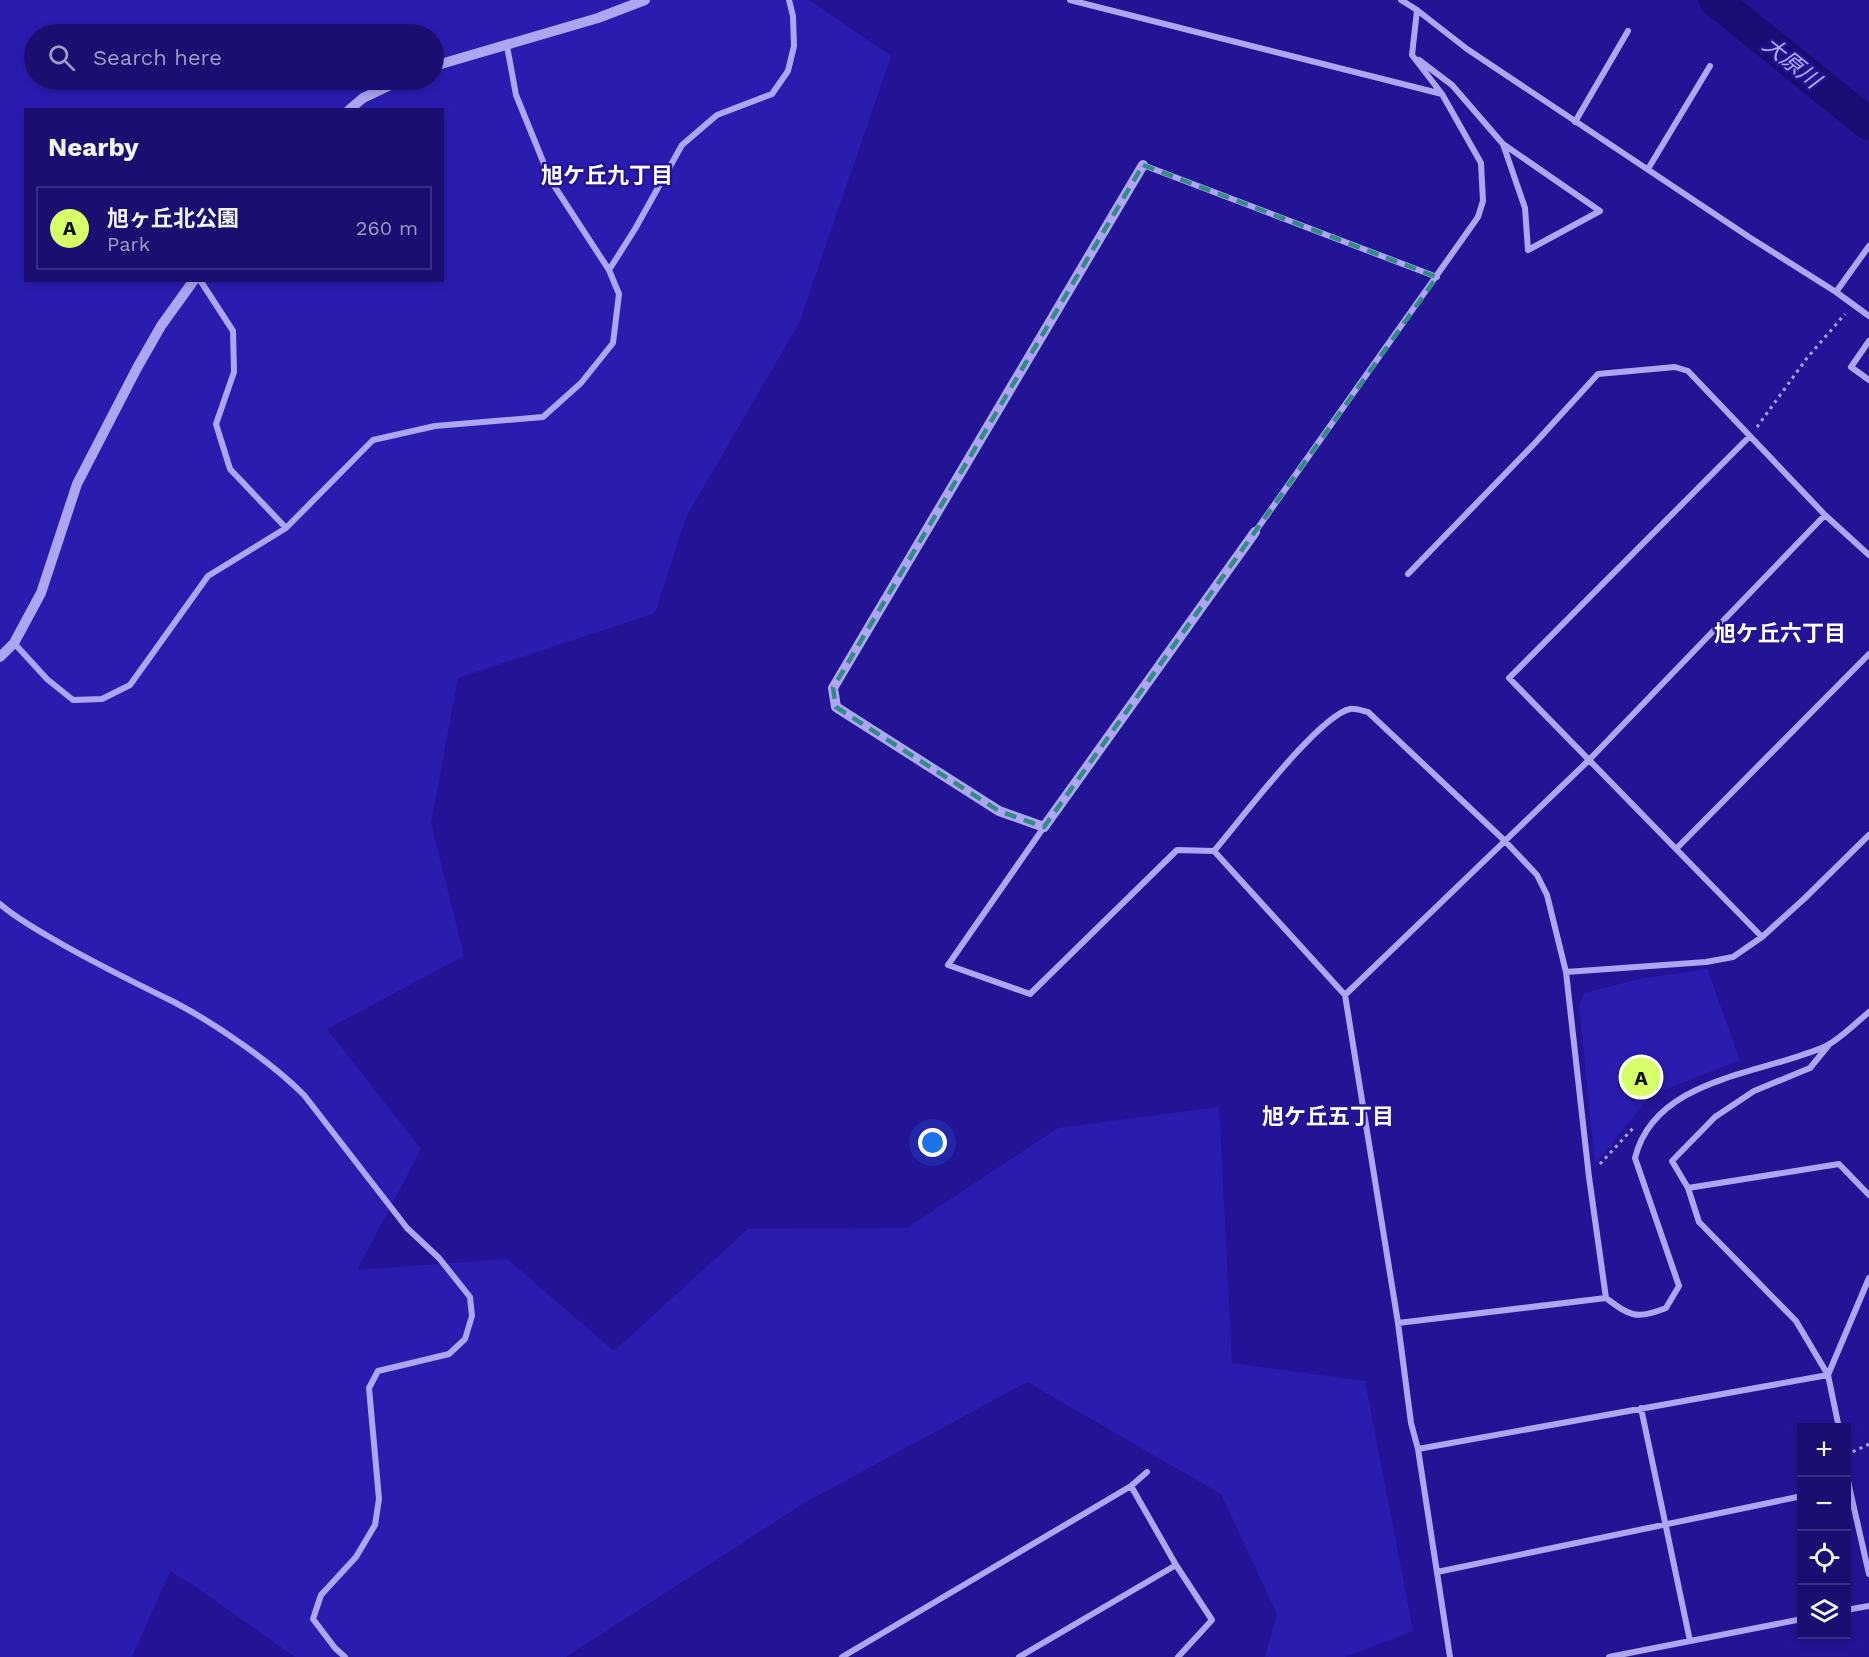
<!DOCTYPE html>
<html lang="en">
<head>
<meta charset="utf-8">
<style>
  :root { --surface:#1a0f70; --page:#271d78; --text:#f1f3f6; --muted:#9f9cc3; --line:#382f83; --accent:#d7ff67 }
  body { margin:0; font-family:"Work Sans","Noto Sans JP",sans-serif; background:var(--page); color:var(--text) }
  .controls { position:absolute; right:18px; bottom:18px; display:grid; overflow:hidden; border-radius:0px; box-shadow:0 3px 9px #0003 }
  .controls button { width:54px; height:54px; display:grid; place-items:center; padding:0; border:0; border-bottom:2px solid var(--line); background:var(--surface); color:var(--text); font:30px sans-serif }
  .you { position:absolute; left:933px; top:1143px; width:21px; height:21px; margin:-15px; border:4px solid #fff; border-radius:50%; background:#1a73e8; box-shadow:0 0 0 9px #1a73e833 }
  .badge { display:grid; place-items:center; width:39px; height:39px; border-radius:50%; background:var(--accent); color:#111; font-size:20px; font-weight:700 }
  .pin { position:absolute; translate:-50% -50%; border:3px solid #fff; box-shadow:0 2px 6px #0006 }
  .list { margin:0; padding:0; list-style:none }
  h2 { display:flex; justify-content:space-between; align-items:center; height:78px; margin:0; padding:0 24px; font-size:26px }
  h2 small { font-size:20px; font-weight:400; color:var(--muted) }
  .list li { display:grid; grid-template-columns:39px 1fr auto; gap:18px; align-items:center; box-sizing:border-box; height:84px; margin:0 12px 12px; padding:0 12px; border:2px solid var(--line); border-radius:0px }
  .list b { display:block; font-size:22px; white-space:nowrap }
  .list p { margin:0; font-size:20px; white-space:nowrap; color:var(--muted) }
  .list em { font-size:20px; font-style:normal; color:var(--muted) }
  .icon { flex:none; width:33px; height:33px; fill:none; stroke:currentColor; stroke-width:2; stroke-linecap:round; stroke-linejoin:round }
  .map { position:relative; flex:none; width:1869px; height:1657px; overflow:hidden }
  .search { position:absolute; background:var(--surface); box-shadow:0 3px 9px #0003; left:24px; top:24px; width:420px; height:66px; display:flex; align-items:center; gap:15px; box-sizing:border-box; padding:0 21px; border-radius:33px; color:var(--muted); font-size:22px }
  .panel { position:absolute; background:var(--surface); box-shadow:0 3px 9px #0003; left:24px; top:108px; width:420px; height:174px; border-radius:0px }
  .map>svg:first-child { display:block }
</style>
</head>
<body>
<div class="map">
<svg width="1869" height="1657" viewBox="0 0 1869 1657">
  <rect width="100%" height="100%" fill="#231496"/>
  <path fill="#2b1cb0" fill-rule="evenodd" d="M 0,0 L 809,0 L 891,56 L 799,323 L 686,517 L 655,613 L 458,678 L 431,823 L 464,956 L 327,1029 L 421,1149 L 357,1270 L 507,1259 L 614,1351 L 748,1229 L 907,1228 L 1058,1128 L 1219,1107 L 1232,1363 L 1365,1381 L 1413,1631 L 1345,1657 L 1265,1657 L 1277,1614 L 1221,1494 L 1027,1382 L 804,1503 L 566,1657 L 295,1657 L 199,1589 L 170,1571 L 132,1657 L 0,1657 ZM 34,34 L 434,34 L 434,80 L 34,80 ZM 26,110 L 442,110 L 442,280 L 26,280 Z
    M 1707,969 L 1740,1060 L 1651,1095 L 1595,1164 L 1579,1005 L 1585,993 L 1639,979 Z"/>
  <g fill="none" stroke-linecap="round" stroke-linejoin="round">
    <path stroke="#190d73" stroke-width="33" d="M 1715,0 L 1869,124"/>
    <path stroke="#ada6f2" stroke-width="3" stroke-dasharray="3 4.5" stroke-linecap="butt" d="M 1757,427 L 1807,358 L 1845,314
      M 1600,1164 L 1634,1127
      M 1846,1455 L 1869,1444"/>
    <path stroke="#ada6f2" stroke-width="6" d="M 1070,0 L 1442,94
      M 1401,0 L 1417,10 L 1467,49 L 1749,237 L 1836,292 L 1869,316
      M 1419,60 L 1452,85 L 1503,144 L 1600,211 L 1528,250 L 1525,208 L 1503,144
      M 1575,122 L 1628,31
      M 1143,165 L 1437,277
      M 1648,169 L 1710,66
      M 609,270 L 635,229 L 682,145 L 717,115 L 772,94 L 788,71 L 794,46 L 793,16 L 789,0
      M 200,280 L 233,331 L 234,372 L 216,424 L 230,469 L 286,528
      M 1836,292 L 1869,246
      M 1869,341 L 1851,367 L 1869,380
      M 1750,436 L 1509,678 L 1762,937
      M 1255,532 L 1478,217 L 1483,201 L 1481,163 L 1442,94 L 1412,55 L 1417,10
      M 1408,574 L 1535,443 L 1598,374 L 1675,367 L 1688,371 L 1825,515 L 1869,555
      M 14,643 L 47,679 L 73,700 L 102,699 L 130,685 L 208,576 L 286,528 L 373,440 L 435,426 L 543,417 L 581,383 L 613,343 L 619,294 L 609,270 L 551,181 L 516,95 L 507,46
      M 1044,827 L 948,965 L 1030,994 L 1177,850 L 1214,851
      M 1676,849 L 1869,654
      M 0,904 C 16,918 34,928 53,939 C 92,962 133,982 174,1002 C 216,1024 271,1062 304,1095 L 407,1228 L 439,1258 L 470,1297 L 472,1316 L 465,1339 L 449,1354 L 378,1371 L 369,1388 L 379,1499 L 375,1525 L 356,1557 L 321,1595 L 313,1619 L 335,1648 L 345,1657
      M 1345,995 L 1214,851 C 1239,822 1318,716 1350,709 C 1355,708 1363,711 1368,712 L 1505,841 L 1537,875 L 1547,895 L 1566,972
      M 1688,1188 L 1839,1164 L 1869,1195
      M 1606,1298 L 1589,1177 L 1566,972 L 1706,962 L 1733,957 L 1762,937 L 1805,898 L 1869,835
      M 1398,1323 L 1606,1298 C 1630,1316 1636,1320 1666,1308 L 1679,1286 L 1635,1158 C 1655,1077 1762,1075 1826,1046 C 1839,1040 1857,1022 1869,1012
      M 1641,1408 L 1690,1641
      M 1839,1428 L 1828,1375 L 1869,1278
      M 1418,1449 L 1828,1375 L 1796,1321 L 1699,1222 L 1688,1188 L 1672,1161 L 1715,1117 L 1754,1091 L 1810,1068 L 1828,1046
      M 1846,1469 L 1849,1486 L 1869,1574
      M 1131,1486 L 1176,1565 L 1212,1620 L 1178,1657
      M 1437,1572 L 1802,1496
      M 1846,1610 L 1869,1606
      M 842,1657 L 1131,1486 L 1147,1472
      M 1019,1657 L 1176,1565
      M 1450,1657 L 1418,1449 L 1411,1423 L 1398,1323 L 1345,995 L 1588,761 L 1825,515
      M 1609,1657 L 1802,1619"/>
    <path stroke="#ada6f2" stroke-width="10" d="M 434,66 L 598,18 L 645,0
      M 349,110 L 363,98 L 401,80
      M 1143,165 L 833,688 L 836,707 L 999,811 L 1044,827 L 1255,532
      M 0,657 L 14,643 L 41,593 L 77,484 L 137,368 L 161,326 L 194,280"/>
  </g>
  <path fill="none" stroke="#338b84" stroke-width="4.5" stroke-dasharray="12 8" stroke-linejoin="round" d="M 1143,165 L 1437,277 L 1044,827 L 999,811 L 836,707 L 833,688 Z"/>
  <g text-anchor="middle" stroke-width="5" stroke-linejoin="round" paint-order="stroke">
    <g font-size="22" font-style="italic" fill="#b9b2f9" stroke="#231496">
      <text transform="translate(1792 62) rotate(39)" y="8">大原川</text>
    </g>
    <g font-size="22" font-weight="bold" fill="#fff" stroke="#231496">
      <text x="607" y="183">旭ケ丘九丁目</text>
      <text x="1780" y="641">旭ケ丘六丁目</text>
      <text x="1328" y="1124">旭ケ丘五丁目</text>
    </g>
  </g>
</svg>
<div class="controls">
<button>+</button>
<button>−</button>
<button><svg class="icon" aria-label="locate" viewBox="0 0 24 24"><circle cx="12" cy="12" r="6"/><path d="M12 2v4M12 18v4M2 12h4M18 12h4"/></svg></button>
<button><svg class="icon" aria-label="layers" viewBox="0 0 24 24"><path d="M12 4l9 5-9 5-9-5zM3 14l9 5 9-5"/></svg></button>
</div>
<div class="you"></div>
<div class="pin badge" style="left:1641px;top:1077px">A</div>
<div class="search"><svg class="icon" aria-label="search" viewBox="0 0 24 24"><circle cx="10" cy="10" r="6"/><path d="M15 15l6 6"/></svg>Search here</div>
<section class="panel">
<h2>Nearby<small></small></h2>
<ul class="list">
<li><span class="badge">A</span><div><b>旭ヶ丘北公園</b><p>Park</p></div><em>260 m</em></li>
</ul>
</section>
</div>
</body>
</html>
